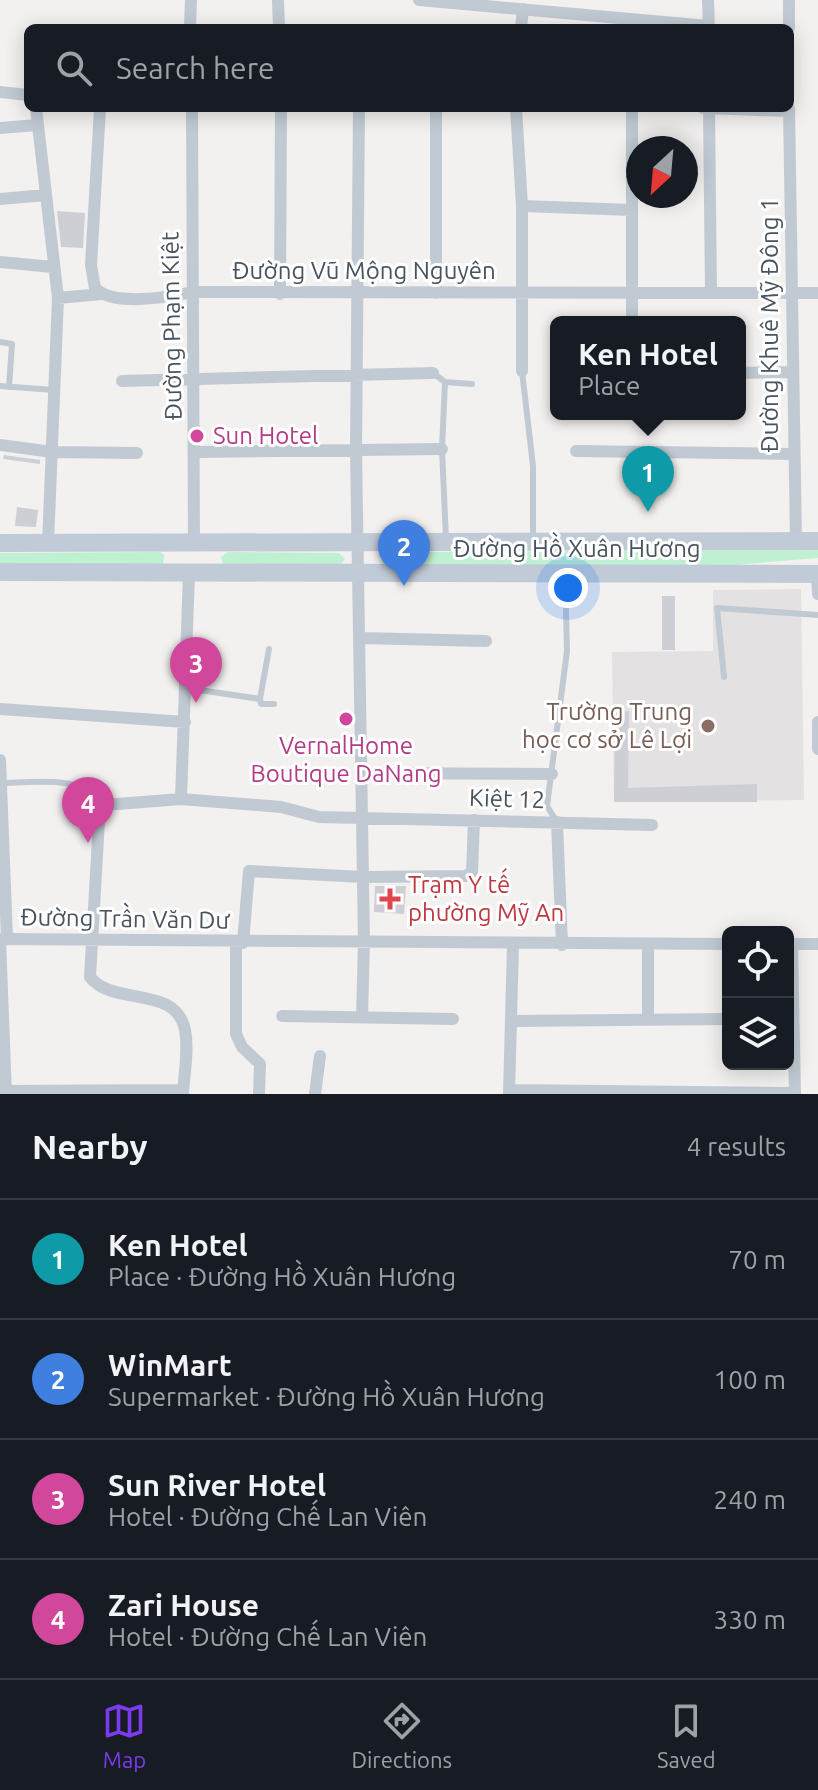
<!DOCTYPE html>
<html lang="en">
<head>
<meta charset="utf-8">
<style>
  :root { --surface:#171b24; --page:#242831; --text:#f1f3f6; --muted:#9ea1a6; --line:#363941; --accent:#7c3aed }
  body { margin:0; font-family:Ubuntu,sans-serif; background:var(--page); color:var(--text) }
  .controls { position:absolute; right:24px; bottom:24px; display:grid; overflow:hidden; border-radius:12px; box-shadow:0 4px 20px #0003 }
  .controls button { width:72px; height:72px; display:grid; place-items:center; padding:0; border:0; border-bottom:2px solid var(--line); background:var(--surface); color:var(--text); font:40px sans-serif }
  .compass { position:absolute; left:626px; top:136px; width:72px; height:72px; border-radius:50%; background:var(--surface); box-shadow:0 4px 20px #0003; rotate:206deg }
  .you { position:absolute; left:568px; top:588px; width:28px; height:28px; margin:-20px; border:6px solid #fff; border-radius:50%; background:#1a73e8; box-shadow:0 0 0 12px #1a73e833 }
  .badge { display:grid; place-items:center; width:52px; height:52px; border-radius:50%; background:var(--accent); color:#fff; font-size:26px; font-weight:700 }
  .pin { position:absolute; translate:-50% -66px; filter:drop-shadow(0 2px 4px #0008) }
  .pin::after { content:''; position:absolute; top:42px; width:28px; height:24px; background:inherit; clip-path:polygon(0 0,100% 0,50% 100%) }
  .popup { position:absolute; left:550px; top:316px; width:196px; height:104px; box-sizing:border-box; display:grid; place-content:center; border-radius:12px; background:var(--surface); filter:drop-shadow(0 2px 6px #0005); font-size:26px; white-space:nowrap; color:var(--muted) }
  .popup b { font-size:30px; color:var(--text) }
  .popup::after { content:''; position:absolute; left:50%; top:100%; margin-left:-16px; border:16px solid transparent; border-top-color:var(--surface) }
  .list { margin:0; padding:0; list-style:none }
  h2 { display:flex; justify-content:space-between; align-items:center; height:104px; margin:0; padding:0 32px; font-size:34px }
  h2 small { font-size:26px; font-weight:400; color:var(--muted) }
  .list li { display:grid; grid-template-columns:52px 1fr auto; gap:24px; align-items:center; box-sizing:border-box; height:120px; padding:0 32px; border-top:2px solid var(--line) }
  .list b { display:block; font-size:30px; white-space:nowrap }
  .list p { margin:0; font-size:26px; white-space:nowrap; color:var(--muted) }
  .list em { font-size:26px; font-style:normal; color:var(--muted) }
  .icon { flex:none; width:44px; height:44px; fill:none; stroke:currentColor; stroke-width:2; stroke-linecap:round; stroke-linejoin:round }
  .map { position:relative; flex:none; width:818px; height:1094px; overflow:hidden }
  .search { position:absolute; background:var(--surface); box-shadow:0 4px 20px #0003; left:24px; right:24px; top:24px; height:88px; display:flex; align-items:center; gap:20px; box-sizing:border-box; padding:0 28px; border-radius:12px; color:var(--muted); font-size:30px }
  .sheet { height:584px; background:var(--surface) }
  nav { display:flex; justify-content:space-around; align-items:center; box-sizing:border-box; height:112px; border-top:2px solid var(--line); background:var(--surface); font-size:22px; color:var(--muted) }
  nav a { display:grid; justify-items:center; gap:4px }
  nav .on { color:var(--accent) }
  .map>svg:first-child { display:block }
</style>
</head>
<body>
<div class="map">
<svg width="818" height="1094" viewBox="0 0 818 1094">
  <rect width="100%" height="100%" fill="#f3f0f0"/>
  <path fill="#e4e1e2" d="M 801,589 L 804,800 L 614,802 L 612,652 L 713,651 L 713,590 Z"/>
  <path fill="#bff0d2" d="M 818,550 L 818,558 L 733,565 L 384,566 L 382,560 L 389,552 Z
    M 160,552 L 164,555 L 163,564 L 0,567 L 0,553 Z
    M 228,552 L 339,553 L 345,559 L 339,566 L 223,565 L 221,557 Z"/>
  <path fill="#cdcfd5" d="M 57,211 L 85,213 L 83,248 L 61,247 Z
    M 4,455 L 40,460 L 40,464 L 3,459 Z
    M 17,507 L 38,510 L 36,527 L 15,526 Z
    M 662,596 L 675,596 L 675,650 L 662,650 Z
    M 615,711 L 629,711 L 628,788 L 757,784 L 757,802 L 614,802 Z
    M 375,886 L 406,886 L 404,914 L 374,912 Z"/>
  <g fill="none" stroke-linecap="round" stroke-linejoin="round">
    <path stroke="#c1cad2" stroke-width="6" d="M 0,342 L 12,344 L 9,387
      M 522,371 L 533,466 L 533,539
      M 433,373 L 445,382 L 442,449 L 446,539
      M 445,382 L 472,384
      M 0,386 L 54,390
      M 724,677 L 717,608 L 818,615
      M 186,688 L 260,699 L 269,649
      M 260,699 L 261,704 L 274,704
      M 3,783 C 34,782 86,775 104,804
      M 557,822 L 547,806 L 567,651 L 565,574"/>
    <path stroke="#c1cad2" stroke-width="12" d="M 278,0 L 279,28
      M 419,0 L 708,26
      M 708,0 L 709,28
      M 789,0 L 789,28
      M 190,28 L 191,0
      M 521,28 L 523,9
      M 0,92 L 28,95
      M 36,108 L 58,298 L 48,543
      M 100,108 L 91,265 L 95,288 C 113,307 169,297 193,292 L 818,293
      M 192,108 L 194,543
      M 359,108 L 356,450 L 364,942 L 362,1017
      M 436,108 L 436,293
      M 516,108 L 522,206 L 522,371
      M 703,108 L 789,111
      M 709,108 L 711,293
      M 789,108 L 796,541
      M 0,128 L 38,125
      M 0,199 L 46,195
      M 522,206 L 632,210
      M 0,262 L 53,267
      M 280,294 L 281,108
      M 58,298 L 101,294
      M 632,322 L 632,108
      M 740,373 L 791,372
      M 122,381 L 433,373
      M 0,445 L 52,452 L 137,453
      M 576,451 L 792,454
      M 195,452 L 442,449
      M 817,574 L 818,594
      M 359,638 L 486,641
      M 0,709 L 185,722
      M 818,722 L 818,749
      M 0,760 L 7,939
      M 360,773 L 552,774
      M 181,799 L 189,573
      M 557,822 L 562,945
      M 236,943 L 236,1034 L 242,1047 L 260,1064 L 259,1094
      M 243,943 L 249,871 L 362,877 L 466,876 L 472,872 L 474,820
      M 788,944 L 818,944
      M 792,944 L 795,1094
      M 282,1016 L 453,1019
      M 648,1018 L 648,945
      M 512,1021 L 728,1019
      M 509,1090 L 795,1093
      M 0,1091 L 183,1090
      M 6,1094 L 0,939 L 728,944
      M 183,1094 C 184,1074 189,1050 185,1030 C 176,984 113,1007 90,977 L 99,821 L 104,805 L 181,799 L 281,807 L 319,817 L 652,825
      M 315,1094 L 320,1056
      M 509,1094 L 513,945"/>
    <path stroke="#c1cbd7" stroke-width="18" d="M 0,543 L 818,541
      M 0,572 L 818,574"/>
  </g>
  <g fill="#d1479c" stroke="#fff" stroke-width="3">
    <circle cx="197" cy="436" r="8"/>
    <circle cx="346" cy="719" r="8"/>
  </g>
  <circle fill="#8d6e63" stroke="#fff" stroke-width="3" cx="708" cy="726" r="8"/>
  <path fill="#e0444e" stroke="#fff" stroke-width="3" d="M386 887h8v8h8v8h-8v8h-8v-8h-8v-8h8z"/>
  <g text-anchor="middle" stroke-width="6" stroke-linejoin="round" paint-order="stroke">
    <g font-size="24" fill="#48535e" stroke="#fff">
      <text x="364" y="279">Đường Vũ Mộng Nguyên</text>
      <text transform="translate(770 325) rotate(-90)" y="8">Đường Khuê Mỹ Đông 1</text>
      <text transform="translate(172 326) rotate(-91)" y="8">Đường Phạm Kiệt</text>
      <text x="577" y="557">Đường Hồ Xuân Hương</text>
      <text transform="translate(507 799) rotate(2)" y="8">Kiệt 12</text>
      <text transform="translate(125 919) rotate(1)" y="8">Đường Trần Văn Dư</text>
    </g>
    <g font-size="24" fill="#b23c85" stroke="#fff" text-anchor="start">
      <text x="213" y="444">Sun Hotel</text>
      <text x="346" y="754" text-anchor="middle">VernalHome<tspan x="346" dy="28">Boutique DaNang</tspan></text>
    </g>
    <g font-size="24" fill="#785e54" stroke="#fff" text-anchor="end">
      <text x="692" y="720">Trường Trung<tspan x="692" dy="28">học cơ sở Lê Lợi</tspan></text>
    </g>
    <g font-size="24" fill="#be3a42" stroke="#fff" text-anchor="start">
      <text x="408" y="893">Trạm Y tế<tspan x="408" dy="28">phường Mỹ An</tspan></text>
    </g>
  </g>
</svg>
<div class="controls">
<button><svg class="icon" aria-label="locate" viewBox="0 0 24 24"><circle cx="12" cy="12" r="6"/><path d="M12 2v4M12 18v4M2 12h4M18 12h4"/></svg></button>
<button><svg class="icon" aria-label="layers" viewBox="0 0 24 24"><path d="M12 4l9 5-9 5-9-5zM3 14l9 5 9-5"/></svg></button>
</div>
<svg class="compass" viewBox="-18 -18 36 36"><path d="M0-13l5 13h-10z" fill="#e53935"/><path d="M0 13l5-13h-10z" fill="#9ea1a6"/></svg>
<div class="you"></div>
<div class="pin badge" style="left:648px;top:512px;background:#0f9aa8">1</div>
<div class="popup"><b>Ken Hotel</b>Place</div>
<div class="pin badge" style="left:404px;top:586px;background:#3f7fe0">2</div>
<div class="pin badge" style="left:196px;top:703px;background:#d1479c">3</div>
<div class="pin badge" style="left:88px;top:843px;background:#d1479c">4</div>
<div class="search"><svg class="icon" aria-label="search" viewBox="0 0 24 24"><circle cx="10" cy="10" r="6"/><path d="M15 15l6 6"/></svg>Search here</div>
</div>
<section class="sheet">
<h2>Nearby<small>4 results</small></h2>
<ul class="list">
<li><span class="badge" style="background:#0f9aa8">1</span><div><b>Ken Hotel</b><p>Place · Đường Hồ Xuân Hương</p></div><em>70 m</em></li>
<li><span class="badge" style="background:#3f7fe0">2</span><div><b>WinMart</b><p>Supermarket · Đường Hồ Xuân Hương</p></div><em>100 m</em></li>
<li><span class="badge" style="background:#d1479c">3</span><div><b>Sun River Hotel</b><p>Hotel · Đường Chế Lan Viên</p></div><em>240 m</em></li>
<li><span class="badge" style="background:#d1479c">4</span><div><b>Zari House</b><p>Hotel · Đường Chế Lan Viên</p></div><em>330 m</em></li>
</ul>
</section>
<nav>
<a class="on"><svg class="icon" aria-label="map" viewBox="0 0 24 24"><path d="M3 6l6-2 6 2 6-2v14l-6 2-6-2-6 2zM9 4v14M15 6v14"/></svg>Map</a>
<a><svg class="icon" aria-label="directions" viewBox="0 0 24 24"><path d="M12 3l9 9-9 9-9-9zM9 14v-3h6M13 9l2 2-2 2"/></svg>Directions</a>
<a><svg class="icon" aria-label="saved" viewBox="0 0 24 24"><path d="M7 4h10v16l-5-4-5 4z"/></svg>Saved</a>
</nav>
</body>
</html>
